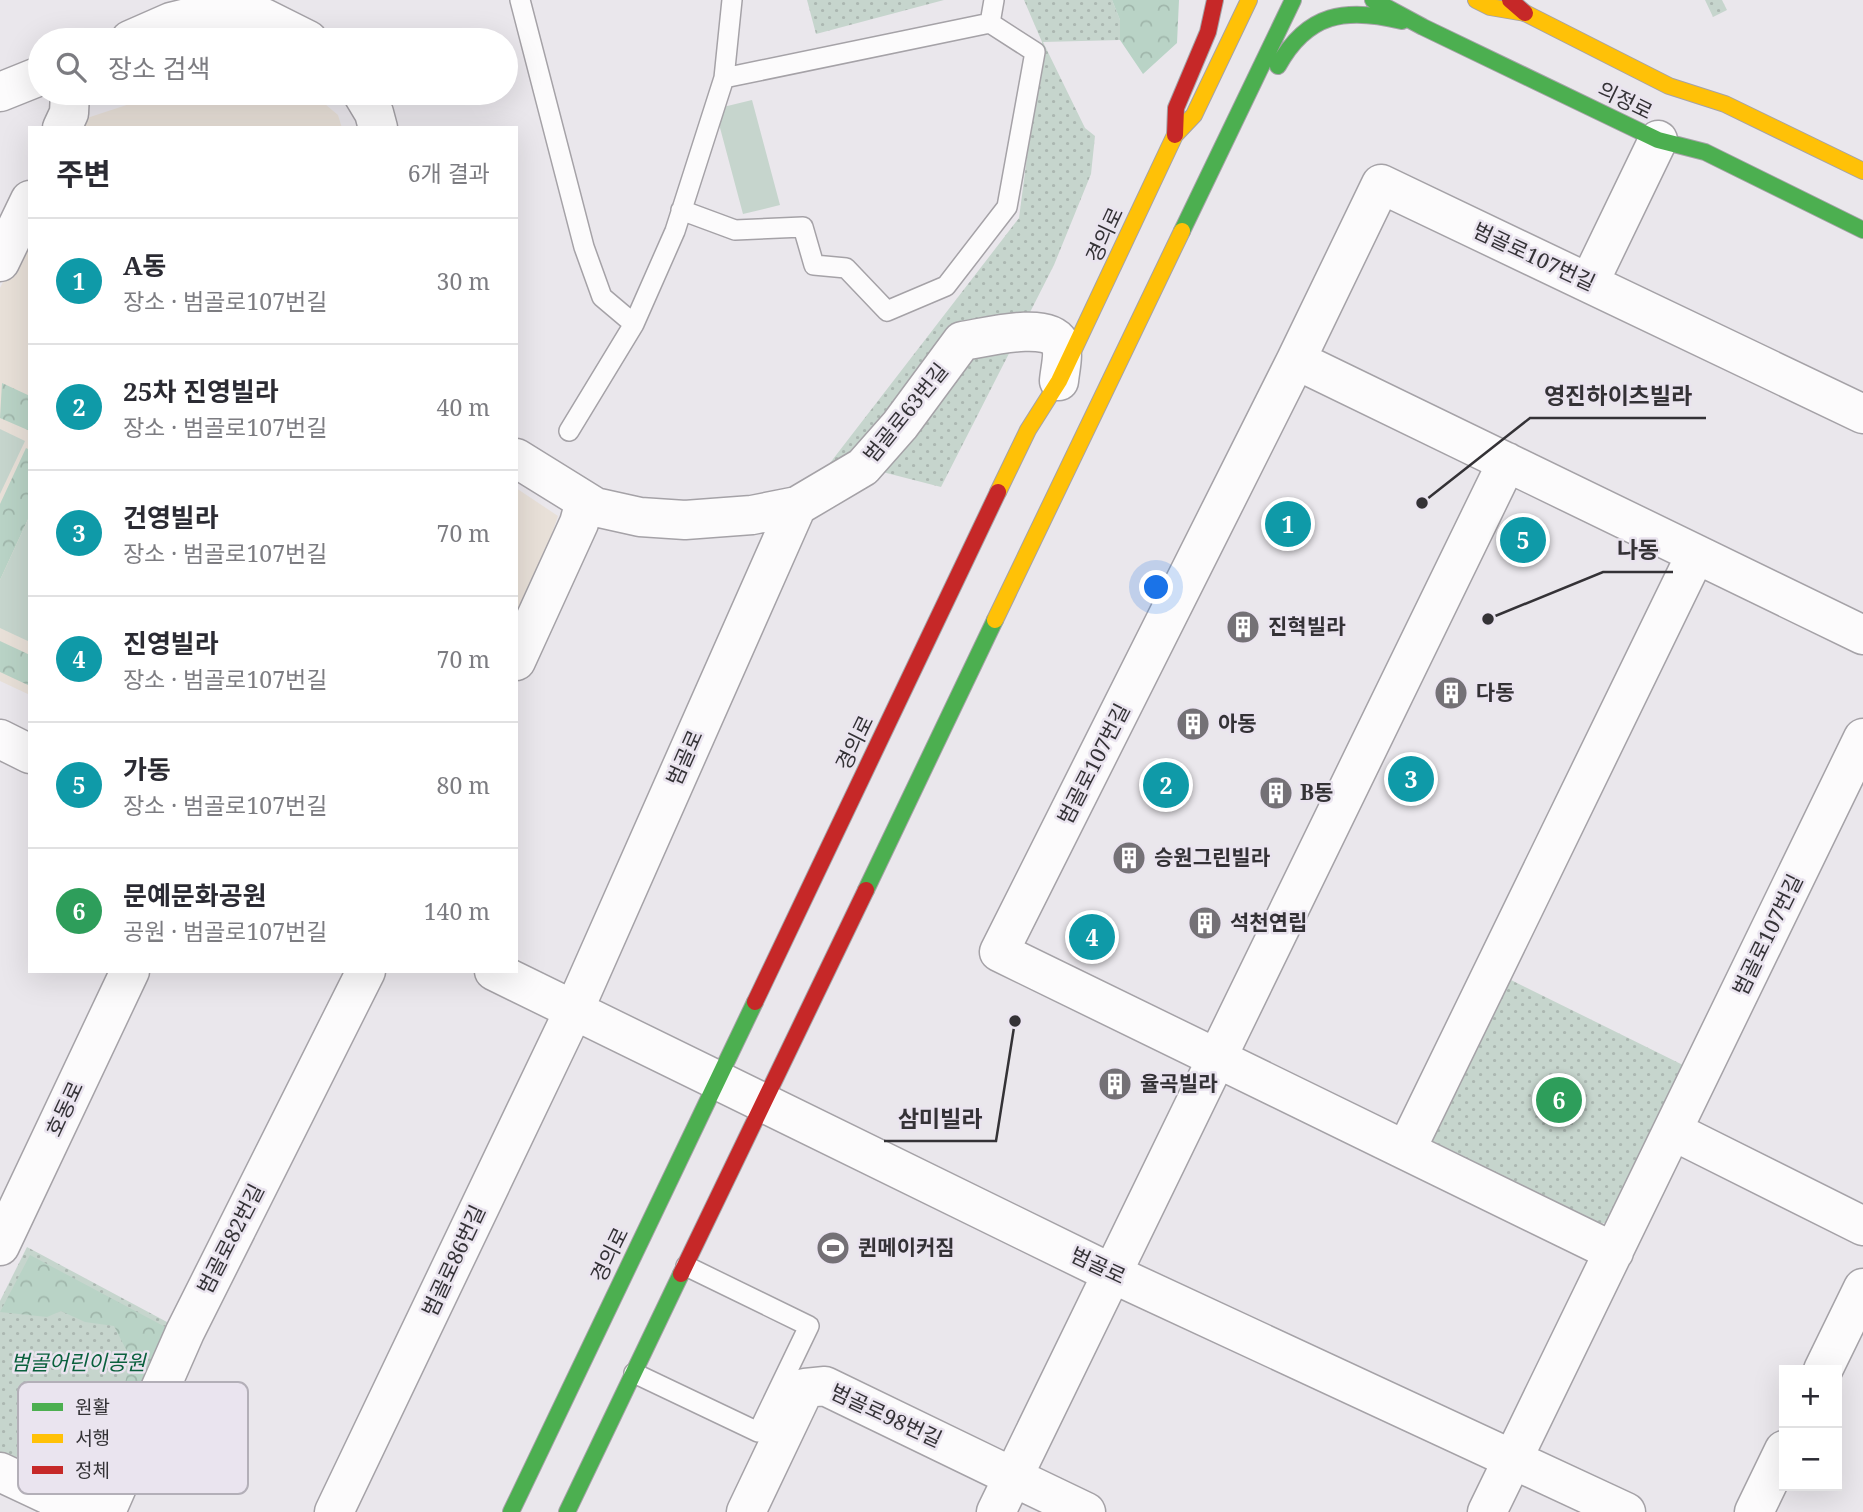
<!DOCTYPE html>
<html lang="ko">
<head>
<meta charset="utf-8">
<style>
  :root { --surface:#fff; --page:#f2f2f3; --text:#2b2b33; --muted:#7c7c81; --line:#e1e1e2; --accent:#7c3aed }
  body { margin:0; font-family:"Noto Serif","Noto Sans KR",serif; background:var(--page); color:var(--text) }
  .controls { position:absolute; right:21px; bottom:21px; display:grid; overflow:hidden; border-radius:0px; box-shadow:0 7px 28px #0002 }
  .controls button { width:63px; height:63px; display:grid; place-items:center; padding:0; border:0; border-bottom:2px solid var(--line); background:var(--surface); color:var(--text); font:35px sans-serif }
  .you { position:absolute; left:1157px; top:588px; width:24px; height:24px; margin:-18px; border:5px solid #fff; border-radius:50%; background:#1a73e8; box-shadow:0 0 0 10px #1a73e833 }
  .badge { display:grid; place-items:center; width:46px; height:46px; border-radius:50%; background:var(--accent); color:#fff; font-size:23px; font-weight:700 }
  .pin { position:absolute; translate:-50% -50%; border:4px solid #fff; box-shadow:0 2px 7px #0006 }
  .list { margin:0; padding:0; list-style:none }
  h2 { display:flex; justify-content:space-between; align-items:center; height:91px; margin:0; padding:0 28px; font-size:30px }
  h2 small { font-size:23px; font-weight:400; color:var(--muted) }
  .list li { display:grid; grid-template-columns:46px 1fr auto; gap:21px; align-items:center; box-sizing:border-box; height:126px; padding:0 28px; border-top:2px solid var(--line) }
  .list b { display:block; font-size:26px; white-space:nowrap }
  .list p { margin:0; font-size:23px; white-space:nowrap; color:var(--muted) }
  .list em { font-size:23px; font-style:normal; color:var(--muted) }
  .icon { flex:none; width:38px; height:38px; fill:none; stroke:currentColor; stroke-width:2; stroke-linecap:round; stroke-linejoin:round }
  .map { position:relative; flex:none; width:1863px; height:1512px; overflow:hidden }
  .search { position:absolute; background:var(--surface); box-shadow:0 7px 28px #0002; left:28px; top:28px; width:490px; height:77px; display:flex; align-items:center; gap:18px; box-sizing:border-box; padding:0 24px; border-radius:38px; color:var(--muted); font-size:26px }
  .panel { position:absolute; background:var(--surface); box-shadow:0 7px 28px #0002; left:28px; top:126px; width:490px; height:847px; border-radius:0px }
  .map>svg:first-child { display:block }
</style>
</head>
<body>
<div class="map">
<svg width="1863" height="1512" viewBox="0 0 1863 1512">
  <defs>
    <pattern id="green-dots" width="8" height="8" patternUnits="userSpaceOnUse" patternTransform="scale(1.75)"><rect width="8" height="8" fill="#c6d5cd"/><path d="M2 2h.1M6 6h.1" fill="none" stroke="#abb7b1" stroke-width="1.8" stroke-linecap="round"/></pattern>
    <pattern id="forest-crowns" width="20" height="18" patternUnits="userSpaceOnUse" patternTransform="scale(1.75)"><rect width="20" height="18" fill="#b9d3c6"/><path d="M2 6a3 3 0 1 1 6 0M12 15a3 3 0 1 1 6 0" fill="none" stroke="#a0b6ab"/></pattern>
  </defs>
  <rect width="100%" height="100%" fill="#eae7ec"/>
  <path fill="#e8e0d8" d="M 163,93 L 312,93 L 338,115 L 342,128 L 79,128 L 84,119 Z
    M 30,228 L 30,695 L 0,681 L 0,288 Z
    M 516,488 L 558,516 L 516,640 Z"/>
  <path fill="url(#green-dots)" d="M 807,0 L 944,0 L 816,34 Z
    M 1024,0 L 1112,0 L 1120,20 L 1120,40 L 1043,42 L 1085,128 L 1095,136 L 1091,174 L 1054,265 L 941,487 L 863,467 L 830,463 L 1019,218 L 1042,42 Z
    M 1705,0 L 1722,0 L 1727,10 L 1713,17 Z
    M 1505,977 L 1689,1068 L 1613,1221 L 1596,1225 L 1435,1147 L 1428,1132 Z
    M 27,1247 L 180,1329 L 102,1502 L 0,1452 L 0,1301 Z"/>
  <path fill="url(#forest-crowns)" d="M 1112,0 L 1179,0 L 1177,43 L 1143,74 L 1120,40 L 1120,20 Z
    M 2,383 L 30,396 L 30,431 L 0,418 Z
    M 26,448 L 30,450 L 30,515 L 0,580 L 0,504 Z
    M 0,641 L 30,655 L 30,686 L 0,672 Z
    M 30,1255 L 171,1330 L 144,1399 L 124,1387 L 131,1359 L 114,1326 L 85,1322 L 61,1311 L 47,1317 L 0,1312 Z"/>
  <path fill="#c6d5cd" d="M 752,100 L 780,205 L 743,214 L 715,109 Z
    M 0,429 L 25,441 L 0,494 Z
    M 30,515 L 30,642 L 0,628 L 0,580 Z"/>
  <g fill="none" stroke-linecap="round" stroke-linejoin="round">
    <defs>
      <path id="lane" d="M 520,0 L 584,247 L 602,297 L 634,324 L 569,431
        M 990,23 L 994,0
        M 724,78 L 732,0
        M 634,324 L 675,231 L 724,78 L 990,23 L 1035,52 L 1007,207 L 946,286 L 887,311 L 846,268 L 814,265 L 803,227 L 735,230 L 681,210
        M 634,1373 L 758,1432 L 809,1326 L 686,1266"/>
      <path id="street" d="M 130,40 L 171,22 L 187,18 L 264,18 L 308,40
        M 0,92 L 40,76
        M 362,93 L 374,113 L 378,128
        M 62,128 L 69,113 L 70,93
        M 0,262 L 30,200
        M 1589,283 L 1658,140
        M 1296,360 L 1381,184 L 1863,414
        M 516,458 L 595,507 L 640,517 L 685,520 L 752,515 L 797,506 L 863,467 L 900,425 L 962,341 C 984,338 1046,321 1059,342 C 1065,352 1060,369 1059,381
        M 516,661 L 579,523 L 585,501
        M 0,739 L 30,754
        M 494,971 L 1113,1274 L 1626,1512
        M 1673,1131 L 1863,1226
        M 1406,1150 L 1696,554
        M 0,1246 L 130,971
        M 1614,1252 L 999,952 L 1296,360 L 1863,635
        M 1823,1370 L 1863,1288
        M 0,1472 L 85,1512
        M 106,1512 L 185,1332 L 366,971
        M 334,1512 L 574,1010 L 797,506
        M 746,1512 L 805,1388 L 825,1386 L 1013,1477 L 1507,462
        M 996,1512 L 1013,1477 L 1086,1512
        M 1487,1512 L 1863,738
        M 1754,1512 L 1784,1450"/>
      <path id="fast" d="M 1373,0 L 1423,27 L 1658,140 L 1705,152 L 1863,230
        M 1278,66 C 1307,13 1346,7 1402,21
        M 1182,231 L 1293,0
        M 866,890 L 995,620
        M 511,1512 L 755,1002
        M 567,1512 L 681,1274"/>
      <path id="slow" d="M 1476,0 L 1490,7 L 1525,13 L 1669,86 L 1725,104 L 1863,171
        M 998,492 L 1028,430 L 1059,381 L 1175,135 L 1194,115 L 1249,0
        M 995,620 L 1182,231"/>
      <path id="jam" d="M 1510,0 L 1525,13
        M 1175,135 L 1176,108 L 1208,32 L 1215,0
        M 755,1002 L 998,492
        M 681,1274 L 866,890"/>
    </defs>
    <use href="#lane" stroke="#a5a2a7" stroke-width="22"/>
    <use href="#street" stroke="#a5a2a7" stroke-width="41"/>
    <use href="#fast" stroke="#a5a2a7" stroke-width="18"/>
    <use href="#slow" stroke="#a5a2a7" stroke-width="18"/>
    <use href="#jam" stroke="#a5a2a7" stroke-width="18"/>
    <use href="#lane" stroke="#fcfbfc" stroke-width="19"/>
    <use href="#street" stroke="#fcfbfc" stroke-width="38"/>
    <use href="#fast" stroke="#4caf50" stroke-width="16"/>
    <use href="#slow" stroke="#ffc107" stroke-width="16"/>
    <use href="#jam" stroke="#c62828" stroke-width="16"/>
  </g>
  <defs>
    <symbol id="building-disc" viewBox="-11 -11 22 22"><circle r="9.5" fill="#747176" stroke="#eae4ef"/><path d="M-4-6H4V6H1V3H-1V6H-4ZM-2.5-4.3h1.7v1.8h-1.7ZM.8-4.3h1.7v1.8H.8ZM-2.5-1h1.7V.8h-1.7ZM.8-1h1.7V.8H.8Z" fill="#fff"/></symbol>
    <symbol id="stadium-disc" viewBox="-11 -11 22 22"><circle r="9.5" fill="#747176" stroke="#eae4ef"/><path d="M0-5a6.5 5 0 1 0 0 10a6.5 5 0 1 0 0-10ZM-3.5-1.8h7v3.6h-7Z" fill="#fff"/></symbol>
  </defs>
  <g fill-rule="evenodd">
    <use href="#building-disc" x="1224" y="608" width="38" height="38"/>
    <use href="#building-disc" x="1432" y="674" width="38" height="38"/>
    <use href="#building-disc" x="1174" y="705" width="38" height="38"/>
    <use href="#building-disc" x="1257" y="774" width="38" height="38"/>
    <use href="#building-disc" x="1110" y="839" width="38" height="38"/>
    <use href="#building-disc" x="1186" y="904" width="38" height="38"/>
    <use href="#building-disc" x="1096" y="1065" width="38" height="38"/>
    <use href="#stadium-disc" x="814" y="1229" width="38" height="38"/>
  </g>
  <g text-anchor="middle" stroke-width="5" stroke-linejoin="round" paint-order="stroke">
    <g font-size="21" fill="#343236" stroke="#eae4ef">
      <text transform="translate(1625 101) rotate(26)" y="7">의정로</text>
      <text transform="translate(1105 235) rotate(-65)" y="7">경의로</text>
      <text transform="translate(1534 257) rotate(25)" y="7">범골로107번길</text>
      <text transform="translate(906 413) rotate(-51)" y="7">범골로63번길</text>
      <text transform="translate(855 743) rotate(-64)" y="7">경의로</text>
      <text transform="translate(685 758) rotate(-66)" y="7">범골로</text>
      <text transform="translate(1094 764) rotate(-63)" y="7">범골로107번길</text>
      <text transform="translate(1768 935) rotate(-64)" y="7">범골로107번길</text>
      <text transform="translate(65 1109) rotate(-65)" y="7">호동로</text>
      <text transform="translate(231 1239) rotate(-63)" y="7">범골로82번길</text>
      <text transform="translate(610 1255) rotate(-64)" y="7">경의로</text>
      <text transform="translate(454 1261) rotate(-65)" y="7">범골로86번길</text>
      <text transform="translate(1098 1266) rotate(25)" y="7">범골로</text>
      <text transform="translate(886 1416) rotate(25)" y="7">범골로98번길</text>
    </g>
    <g font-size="21" font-weight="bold" fill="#343236" stroke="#eae4ef" text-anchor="start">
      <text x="1268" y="634">진혁빌라</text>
      <text x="1476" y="700">다동</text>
      <text x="1218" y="731">아동</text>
      <text x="1300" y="800">B동</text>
      <text x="1154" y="865">승원그린빌라</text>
      <text x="1230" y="930">석천연립</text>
      <text x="1140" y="1091">율곡빌라</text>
      <text x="858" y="1255">퀸메이커짐</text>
    </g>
    <g font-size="21" font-style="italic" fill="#0a603d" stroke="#eae4ef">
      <text x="78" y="1370">범골어린이공원</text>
    </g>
  </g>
  <rect x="18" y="1382" width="230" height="112" rx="10" fill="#eae4ef" stroke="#b3afb8" stroke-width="2"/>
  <rect x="32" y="1403" width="31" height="8" fill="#4caf50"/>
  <rect x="32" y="1434" width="31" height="9" fill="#ffc107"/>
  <rect x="32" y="1466" width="31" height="8" fill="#c62828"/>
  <g font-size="19" fill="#343236">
    <text x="75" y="1414">원활</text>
    <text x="75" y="1445">서행</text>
    <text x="75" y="1477">정체</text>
  </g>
  <path fill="none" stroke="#343236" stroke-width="2.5" d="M1422 503L1530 418H1706M1488 619L1603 572H1673M1015 1021L996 1141H884"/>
  <g fill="#343236" stroke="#eae4ef" stroke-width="2.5">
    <circle cx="1422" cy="503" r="7"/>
    <circle cx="1488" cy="619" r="7"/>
    <circle cx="1015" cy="1021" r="7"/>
  </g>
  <g font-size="23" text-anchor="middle" font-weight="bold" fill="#343236" stroke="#eae4ef" stroke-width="5" stroke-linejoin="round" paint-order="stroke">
    <text x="1618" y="404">영진하이츠빌라</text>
    <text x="1638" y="558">나동</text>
    <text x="940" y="1127">삼미빌라</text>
  </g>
</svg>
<div class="controls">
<button>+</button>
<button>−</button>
</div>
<div class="you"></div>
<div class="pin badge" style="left:1288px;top:524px;background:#0f9aa8">1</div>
<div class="pin badge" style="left:1166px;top:785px;background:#0f9aa8">2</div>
<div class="pin badge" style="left:1411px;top:779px;background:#0f9aa8">3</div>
<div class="pin badge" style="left:1092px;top:937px;background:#0f9aa8">4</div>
<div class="pin badge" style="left:1523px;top:540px;background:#0f9aa8">5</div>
<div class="pin badge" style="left:1559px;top:1100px;background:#2e9e5b">6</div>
<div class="search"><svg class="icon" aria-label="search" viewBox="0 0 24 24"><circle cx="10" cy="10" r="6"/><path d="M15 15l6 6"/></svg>장소 검색</div>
<section class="panel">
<h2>주변<small>6개 결과</small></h2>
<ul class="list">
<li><span class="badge" style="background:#0f9aa8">1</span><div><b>A동</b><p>장소 · 범골로107번길</p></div><em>30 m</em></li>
<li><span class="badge" style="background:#0f9aa8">2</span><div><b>25차 진영빌라</b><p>장소 · 범골로107번길</p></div><em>40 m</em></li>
<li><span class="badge" style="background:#0f9aa8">3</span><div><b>건영빌라</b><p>장소 · 범골로107번길</p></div><em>70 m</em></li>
<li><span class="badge" style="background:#0f9aa8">4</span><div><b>진영빌라</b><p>장소 · 범골로107번길</p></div><em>70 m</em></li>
<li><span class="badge" style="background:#0f9aa8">5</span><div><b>가동</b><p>장소 · 범골로107번길</p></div><em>80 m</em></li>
<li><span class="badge" style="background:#2e9e5b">6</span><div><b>문예문화공원</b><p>공원 · 범골로107번길</p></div><em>140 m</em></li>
</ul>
</section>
</div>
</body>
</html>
